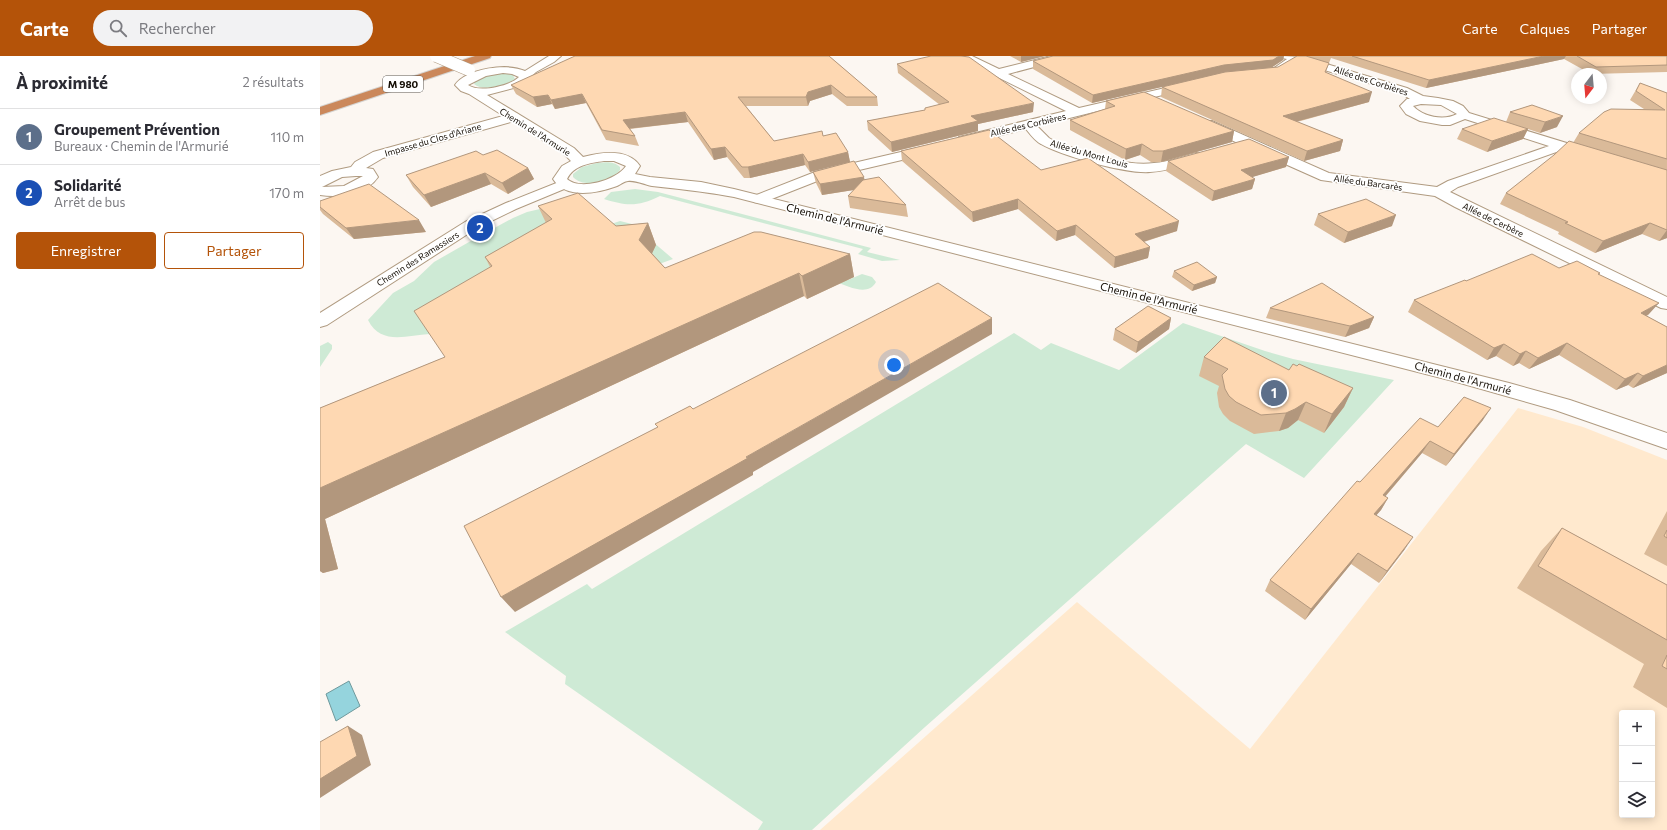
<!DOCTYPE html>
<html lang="fr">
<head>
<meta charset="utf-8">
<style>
  :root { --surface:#fff; --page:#f2f2f3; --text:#2b2b33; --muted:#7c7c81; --line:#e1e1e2; --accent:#b45309 }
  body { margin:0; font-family:Commissioner,sans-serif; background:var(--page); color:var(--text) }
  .controls { position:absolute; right:12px; bottom:12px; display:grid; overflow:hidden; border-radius:4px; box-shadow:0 2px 10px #0003 }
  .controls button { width:36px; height:36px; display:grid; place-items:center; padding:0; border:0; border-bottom:1px solid var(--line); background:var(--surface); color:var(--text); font:20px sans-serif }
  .compass { position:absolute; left:1251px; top:12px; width:36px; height:36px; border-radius:50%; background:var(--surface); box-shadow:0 2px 10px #0003; rotate:196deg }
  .you { position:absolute; left:574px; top:309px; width:14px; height:14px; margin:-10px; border:3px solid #fff; border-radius:50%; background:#1a73e8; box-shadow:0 0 0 6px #1a73e833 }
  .badge { display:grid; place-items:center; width:26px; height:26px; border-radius:50%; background:var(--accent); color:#fff; font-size:13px; font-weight:700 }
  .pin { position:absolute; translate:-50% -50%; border:2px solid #fff; box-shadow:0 1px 4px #0006 }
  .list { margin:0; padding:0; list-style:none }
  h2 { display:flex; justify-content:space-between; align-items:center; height:52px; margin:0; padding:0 16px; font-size:17px }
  h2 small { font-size:13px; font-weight:400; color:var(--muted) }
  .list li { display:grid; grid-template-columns:26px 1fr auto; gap:12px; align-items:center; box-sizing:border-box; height:56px; padding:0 16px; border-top:1px solid var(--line) }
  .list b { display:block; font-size:15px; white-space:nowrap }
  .list p { margin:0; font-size:13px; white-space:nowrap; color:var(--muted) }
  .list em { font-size:13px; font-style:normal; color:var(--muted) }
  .actions { display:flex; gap:8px; padding:12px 16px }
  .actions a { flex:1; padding:9px 0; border:1px solid var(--accent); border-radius:4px; text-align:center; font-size:14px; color:var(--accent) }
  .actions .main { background:var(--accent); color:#fff }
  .icon { flex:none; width:22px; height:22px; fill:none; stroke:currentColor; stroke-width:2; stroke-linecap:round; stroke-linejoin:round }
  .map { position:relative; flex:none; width:1347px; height:774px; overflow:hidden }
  header { display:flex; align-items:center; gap:24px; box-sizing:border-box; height:56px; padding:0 20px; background:var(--accent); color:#fff }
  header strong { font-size:19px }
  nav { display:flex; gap:22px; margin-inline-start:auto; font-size:14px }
  .search { width:280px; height:36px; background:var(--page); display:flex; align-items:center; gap:10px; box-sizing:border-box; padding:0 14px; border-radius:22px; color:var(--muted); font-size:15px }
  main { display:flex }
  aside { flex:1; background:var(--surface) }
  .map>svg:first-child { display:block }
</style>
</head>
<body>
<header>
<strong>Carte</strong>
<div class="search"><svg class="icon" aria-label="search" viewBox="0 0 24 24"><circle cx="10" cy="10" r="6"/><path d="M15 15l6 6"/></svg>Rechercher</div>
<nav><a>Carte</a><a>Calques</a><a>Partager</a></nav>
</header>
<main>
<aside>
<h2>À proximité<small>2 résultats</small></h2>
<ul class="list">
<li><span class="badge" style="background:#5c6f8a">1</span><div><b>Groupement Prévention</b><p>Bureaux · Chemin de l'Armurié</p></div><em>110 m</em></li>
<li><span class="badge" style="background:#1a4fb4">2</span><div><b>Solidarité</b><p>Arrêt de bus</p></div><em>170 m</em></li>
</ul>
<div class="actions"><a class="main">Enregistrer</a><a>Partager</a></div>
</aside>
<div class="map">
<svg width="1347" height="774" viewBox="0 0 1347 774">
  <rect width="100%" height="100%" fill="#fcf7f2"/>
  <path fill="#ffe9ce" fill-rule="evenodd" d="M 1198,352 L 1263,371 L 1347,404 L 1347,774 L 500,774 L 757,546 L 930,693 ZM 1302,657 L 1332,657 L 1332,759 L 1302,759 Z"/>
  <path fill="#ceead5" d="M 185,17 L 193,19 L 195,23 C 186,30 163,36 154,28 L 155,26 L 167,20 Z
    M 277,107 C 285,106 294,105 300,111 L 300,114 C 292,126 264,133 253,121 L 253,118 L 262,111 Z
    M 315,133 L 338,136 L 551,192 L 547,196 L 580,204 L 562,205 L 538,198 L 543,193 L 340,140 C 318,151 306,150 284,143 L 291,136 Z
    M 259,144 L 110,278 C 87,279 61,290 48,264 L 73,237 L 94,225 L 114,206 L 156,182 L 193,162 L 207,156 Z
    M 300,165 L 312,168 L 353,203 L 328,212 L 282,171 Z
    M 542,218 L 552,221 L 556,226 C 548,241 528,230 516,226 L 521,223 L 528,224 Z
    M 863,267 L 945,295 L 973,303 L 1074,324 L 984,422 L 926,388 L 605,671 L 492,774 L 438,774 L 443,766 L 245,628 L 246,620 L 185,576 L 267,528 L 272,533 L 694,277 L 721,294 L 731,287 L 799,314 Z
    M 8,286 L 12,289 L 12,293 L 0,311 L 0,290 Z"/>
  <path fill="#95d4dd" stroke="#6f999c" d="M 29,625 L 40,650 L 16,665 L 6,638 Z"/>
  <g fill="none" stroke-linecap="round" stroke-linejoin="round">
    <defs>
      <path id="street" d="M 638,0 L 652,0 L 679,13 L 731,0 L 749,0 L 748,2 L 688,18 L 759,52 L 871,26 L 875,27 L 877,29 L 875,31 L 717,70 L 729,82 L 736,86 C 765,96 804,111 834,107 C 849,106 862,100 876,97 L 881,98 L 883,101 L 881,104 C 864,109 848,115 830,116 C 806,118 742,100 721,88 C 715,85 710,78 706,73 L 644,88 L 639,87 L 637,84 L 639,81 L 746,55 L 639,2 Z
        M 961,0 L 983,1 L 1087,32 L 1103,40 L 1118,42 L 1133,45 L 1143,50 L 1149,57 L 1276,96 L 1278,99 L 1276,102 L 1271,103 L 1242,94 L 1138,131 L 1130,136 L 1347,241 L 1347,253 L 1341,252 L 1135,151 L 1115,140 L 1001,124 L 882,71 L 881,68 L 882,65 L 892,65 L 1009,117 L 1117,131 L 1128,125 L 1229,90 L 1145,63 L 1130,69 L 1122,69 L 1100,65 L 1086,58 L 1080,50 L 1087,43 L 1090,43 L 1079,36 L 977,6 L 958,19 L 950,19 L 948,17 L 950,15 L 967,3 L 962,2 ZM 1101,48 L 1121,49 L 1137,58 C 1124,65 1103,61 1093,50 Z
        M 194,57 L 198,58 L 200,61 L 198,64 L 63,102 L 46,112 L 53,113 L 58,121 C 46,139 19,142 0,139 L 0,120 L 12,115 L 31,111 L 35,106 L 53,96 ZM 36,120 L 43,120 L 24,130 L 2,131 L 22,121 Z
        M 611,89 L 616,90 L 618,93 L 616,96 L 505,122 L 444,146 L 439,147 L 434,146 L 432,143 L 434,140 L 495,116 Z
        M 244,124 L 249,125 L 251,128 L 249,131 L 196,153 L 157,172 L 7,269 L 0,271 L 0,257 L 145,166 L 186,147 Z"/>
      <path id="secondary" d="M 229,0 L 241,0 L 234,6 L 216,16 L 201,30 L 167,39 L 254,92 L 263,101 C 282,96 308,92 320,110 L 315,118 L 330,121 L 381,126 L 414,133 L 1189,327 L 1250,344 L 1347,377 L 1347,393 L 1235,354 L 1133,325 L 414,141 C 387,136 360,133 332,130 C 325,129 316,124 308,125 C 305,125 301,128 297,130 C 278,137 246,144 233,123 L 242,110 L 251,105 L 244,98 L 149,38 L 141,35 L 135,29 C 147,12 187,7 205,15 ZM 183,17 L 192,18 L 199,21 C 190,30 159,37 148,29 L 166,20 ZM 284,105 L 294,105 L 306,110 C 297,124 260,135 247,123 C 254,109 270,107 284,105 Z"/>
      <path id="highway" d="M 155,0 L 171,0 L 170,2 L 0,59 L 0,51 Z"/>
    </defs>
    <use href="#street" stroke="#b09b81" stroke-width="2"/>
    <use href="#secondary" stroke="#b09b81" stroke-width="2"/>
    <use href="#highway" stroke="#d5d4d2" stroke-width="2"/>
    <use href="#street" fill="#fff" fill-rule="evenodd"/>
    <use href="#secondary" fill="#fff" fill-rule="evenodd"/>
    <use href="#highway" fill="#cb885b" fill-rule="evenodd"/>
    <defs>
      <path id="secondary-bridge" d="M 116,0 L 149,14"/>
    </defs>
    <use href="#secondary-bridge" stroke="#b09b81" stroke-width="13" stroke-linecap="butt"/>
    <use href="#secondary-bridge" stroke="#fff" stroke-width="12"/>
  </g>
  <path fill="#daba99" d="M 509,0 L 557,41 L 558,50 L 527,50 L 512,38 L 490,45 L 488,50 L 426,50 L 454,85 L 503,80 L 528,96 L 530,106 L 544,123 L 586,149 L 588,161 L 530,152 L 528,140 L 534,134 L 502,139 L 496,127 L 493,116 L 528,106 L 490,116 L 485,109 L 430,122 L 424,122 L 407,101 L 394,104 L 368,66 L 310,73 L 315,80 L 319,90 L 286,84 L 266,47 L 235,53 L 232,48 L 217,51 L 196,38 L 191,29 Z
    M 690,0 L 725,0 L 701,6 Z
    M 733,0 L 964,0 L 963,4 L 952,11 L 958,11 L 986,0 L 1347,0 L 1347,16 L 1271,18 L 1244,3 L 1106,32 L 1011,2 L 1009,7 L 1006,16 L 1049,46 L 977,66 L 1023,84 L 1020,95 L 984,105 L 841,41 L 842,31 L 897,18 L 772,47 L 713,13 L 713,5 Z
    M 577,8 L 713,56 L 658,68 L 658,75 L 572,96 L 548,74 L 547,65 L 605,54 L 620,49 L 578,17 Z
    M 1320,27 L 1347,37 L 1347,182 L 1339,185 L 1322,178 L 1275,197 L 1238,178 L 1239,176 L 1180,148 L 1186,137 L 1253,87 L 1259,77 L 1324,53 L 1310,44 Z
    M 786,45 L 914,75 L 912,86 L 841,106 L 831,106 L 820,99 L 805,104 L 750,74 L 750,64 L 785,53 Z
    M 1212,49 L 1237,71 L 1220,77 L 1208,73 L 1203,83 L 1167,96 L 1137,83 L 1142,73 L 1186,66 L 1190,56 Z
    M 581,95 L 721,114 L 857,175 L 824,186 L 830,191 L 828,202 L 794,212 L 755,179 L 736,185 L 698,153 L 653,166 L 582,105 Z
    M 163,99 L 208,112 L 214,123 L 188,138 L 171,128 L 111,151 L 93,131 L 86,119 Z
    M 969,101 L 966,111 L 932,121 L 935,123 L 932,133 L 892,145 L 846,115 L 848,105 Z
    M 0,145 L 106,176 L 34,183 L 3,158 L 0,154 Z
    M 218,150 L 296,170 L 328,167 L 336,189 L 332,197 L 345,212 L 530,198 L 534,221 L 487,243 L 484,240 L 5,463 L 18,513 L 3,517 L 0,515 L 0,352 L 125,301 L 170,211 L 165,201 L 226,167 Z
    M 998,158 L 1072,170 L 1024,187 L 994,169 Z
    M 1239,212 L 1280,217 L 1279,218 L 1329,258 L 1327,260 L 1347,271 L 1347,317 L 1313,332 L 1308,329 L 1296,334 L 1239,299 L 1209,313 L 1199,307 L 1193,310 L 1176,300 L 1167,304 L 1088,256 L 1094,244 L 1146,225 Z
    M 854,215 L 897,221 L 895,227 L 872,235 L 852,221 Z
    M 950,252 L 1054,261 L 1049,272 L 1025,281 L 946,262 Z
    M 851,262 L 849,273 L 816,297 L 793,284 L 795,273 Z
    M 884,301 L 969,314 L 1033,332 L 1024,351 L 1004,377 L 978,364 L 968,372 L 959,375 L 934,378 L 910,365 L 903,358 L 899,351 L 897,337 L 899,330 L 879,320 Z
    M 1163,364 L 1126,410 L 1102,397 L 1065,441 L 1068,442 L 1061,454 L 1056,459 L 1085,493 L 1059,527 L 1031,508 L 985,564 L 945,535 L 950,524 L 1040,426 L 1118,371 Z
    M 1347,455 L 1347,510 L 1324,498 Z
    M 1242,472 L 1347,529 L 1347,652 L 1313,631 L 1324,608 L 1197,532 L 1221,495 Z"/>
  <path fill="#b2977d" d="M 701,0 L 725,0 L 701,6 Z
    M 959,0 L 964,0 L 963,4 L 951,12 L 903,17 L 772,47 L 773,39 L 904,9 Z
    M 1224,0 L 1246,0 L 1244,3 L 1106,32 L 1109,24 Z
    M 511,29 L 512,38 L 490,45 L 488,50 L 486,41 L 488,36 Z
    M 1052,36 L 1049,46 L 960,70 L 963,60 Z
    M 262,38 L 266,47 L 235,53 L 231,44 Z
    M 228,39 L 232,48 L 217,51 L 213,41 Z
    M 714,47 L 713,56 L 658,68 L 658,75 L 572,96 L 571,86 L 651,60 Z
    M 365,56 L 368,66 L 306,73 L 303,64 Z
    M 1243,60 L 1237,71 L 1220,77 L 1225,66 Z
    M 1208,73 L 1203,83 L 1167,96 L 1172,85 Z
    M 914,75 L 912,86 L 841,106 L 843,95 Z
    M 1023,84 L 1020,95 L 984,105 L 987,95 Z
    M 822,88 L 820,99 L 805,104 L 806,93 Z
    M 405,91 L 407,101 L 394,104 L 391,93 Z
    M 528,96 L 530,106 L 490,116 L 488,106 Z
    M 483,98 L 485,109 L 430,122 L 428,111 Z
    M 969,101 L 966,111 L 919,125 L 921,114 Z
    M 208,112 L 214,123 L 188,138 L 182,127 Z
    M 165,117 L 171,128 L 111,151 L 104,139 Z
    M 544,121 L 546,132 L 502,139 L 500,128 Z
    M 935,123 L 932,133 L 892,145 L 894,135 Z
    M 698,143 L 698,153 L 653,166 L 652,156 Z
    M 1076,159 L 1072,170 L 1024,187 L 1028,176 Z
    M 99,164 L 106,176 L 34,183 L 26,172 Z
    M 859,165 L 857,175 L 813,189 L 815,178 Z
    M 328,167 L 336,189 L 328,206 L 319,184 Z
    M 1330,167 L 1322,178 L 1275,197 L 1283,185 Z
    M 756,169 L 755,179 L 736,185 L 737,175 Z
    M 1347,174 L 1347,182 L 1339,185 Z
    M 830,191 L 828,202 L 794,212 L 795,201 Z
    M 530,198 L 534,221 L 487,243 L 482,220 Z
    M 479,217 L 484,240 L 5,463 L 18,513 L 3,517 L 0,515 L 0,432 Z
    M 897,221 L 895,227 L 872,235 L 874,229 Z
    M 1339,247 L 1329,258 L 1312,268 L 1321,257 Z
    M 1054,261 L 1049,272 L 1025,281 L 1030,270 Z
    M 672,262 L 672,278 L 433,416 L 433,419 L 195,556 L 181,541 L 426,401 Z
    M 851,262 L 849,273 L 816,297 L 818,286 Z
    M 1247,287 L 1239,299 L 1209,313 L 1218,302 Z
    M 1184,288 L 1176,300 L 1167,304 L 1174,292 Z
    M 1206,295 L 1199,307 L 1193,310 L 1200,298 Z
    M 1347,309 L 1347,317 L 1313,332 L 1323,320 Z
    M 1318,317 L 1308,329 L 1296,334 L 1305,323 Z
    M 1033,332 L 1024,351 L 1004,377 L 1012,358 Z
    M 986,346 L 978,364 L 968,372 L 959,375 L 966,357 Z
    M 1171,352 L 1163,364 L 1126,410 L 1134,398 Z
    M 1110,385 L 1102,397 L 1056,451 L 1063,439 Z
    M 1068,442 L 1061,454 L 1047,470 L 1054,458 Z
    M 1093,481 L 1085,493 L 1059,527 L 1067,515 Z
    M 1038,497 L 1031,508 L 985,564 L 991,553 Z
    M 28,670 L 42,679 L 51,709 L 0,742 L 0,723 Z"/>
  <path fill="#fed8b2" stroke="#b2977d" d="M 255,0 L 509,0 L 557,41 L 526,41 L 511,29 L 488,36 L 486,41 L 418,41 L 454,85 L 502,75 L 503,80 L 516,77 L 528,96 L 488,106 L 483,98 L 428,111 L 422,111 L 405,91 L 391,93 L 365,56 L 303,64 L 315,80 L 282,74 L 262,38 L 231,44 L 228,39 L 213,41 L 191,29 Z
    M 611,0 L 641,0 L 649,1 L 714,47 L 651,60 L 658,65 L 571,86 L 547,65 L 605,54 L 605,52 L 629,46 L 577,8 Z
    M 733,0 L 959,0 L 953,4 L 904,9 L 773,39 L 713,5 Z
    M 977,0 L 986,0 L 1009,7 L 1005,16 L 1052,36 L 963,60 L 1023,84 L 987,95 L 842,31 L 905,16 L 958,11 Z
    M 1032,0 L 1224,0 L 1109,24 Z
    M 1257,0 L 1347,0 L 1347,9 L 1276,11 Z
    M 1320,27 L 1347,37 L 1347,103 L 1259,77 L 1284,56 L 1291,53 L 1345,54 L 1316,35 Z
    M 824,36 L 914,75 L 843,95 L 833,95 L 822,88 L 806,93 L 750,64 L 795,50 L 786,45 Z
    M 1212,49 L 1243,60 L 1225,66 L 1190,56 Z
    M 1174,62 L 1208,73 L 1172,85 L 1142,73 Z
    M 669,74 L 721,114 L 768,102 L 859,165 L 815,178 L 830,191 L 795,201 L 756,169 L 737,175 L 698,143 L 652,156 L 581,95 Z
    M 929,83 L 969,101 L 921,114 L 935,123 L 894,135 L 848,105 Z
    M 1249,85 L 1347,114 L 1347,174 L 1330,167 L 1283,185 L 1245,167 L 1248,166 L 1186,137 L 1234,99 Z
    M 177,94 L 208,112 L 182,127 L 165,117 L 104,139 L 86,119 L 156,95 L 163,99 Z
    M 534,105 L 544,121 L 500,128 L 493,116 Z
    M 559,121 L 586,149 L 528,140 L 543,124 Z
    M 49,128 L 99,164 L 26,172 L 0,151 L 0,145 Z
    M 258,137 L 296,170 L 328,167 L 319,184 L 345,212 L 434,176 L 441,176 L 530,198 L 482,220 L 479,217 L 0,432 L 0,352 L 125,301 L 94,255 L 172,210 L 165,201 L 232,163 L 218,150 Z
    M 1046,143 L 1076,159 L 1028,176 L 998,158 Z
    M 1212,198 L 1239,212 L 1257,205 L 1280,217 L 1278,218 L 1339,247 L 1321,257 L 1347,271 L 1347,309 L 1323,320 L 1318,317 L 1305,323 L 1247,287 L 1218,302 L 1206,295 L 1200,298 L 1184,288 L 1174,292 L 1094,244 L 1145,224 L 1146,225 Z
    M 877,206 L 897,221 L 874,229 L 854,215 Z
    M 618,227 L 672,262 L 426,401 L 428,402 L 181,541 L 144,470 L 338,371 L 335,368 L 370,350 L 373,353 Z
    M 1002,227 L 1054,261 L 1030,270 L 950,252 Z
    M 828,250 L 851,262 L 818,286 L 795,273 Z
    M 904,281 L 969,314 L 973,308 L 977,310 L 979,308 L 1033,332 L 1012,358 L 986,346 L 975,353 L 966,357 L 941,359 L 916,346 L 909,340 L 905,333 L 902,319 L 908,313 L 884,301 Z
    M 1144,341 L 1171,352 L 1134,398 L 1110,385 L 1063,439 L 1068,442 L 1054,458 L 1093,481 L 1067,515 L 1038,497 L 991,553 L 950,524 L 1037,425 L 1040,426 L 1100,362 L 1118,371 Z
    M 1242,472 L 1347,529 L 1347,584 L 1218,510 Z
    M 1347,474 L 1347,482 L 1344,480 Z
    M 1347,599 L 1347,613 L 1342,610 Z
    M 28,670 L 37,700 L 0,723 L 0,686 Z"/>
  <g text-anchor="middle" stroke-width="3.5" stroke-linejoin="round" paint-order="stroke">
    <g font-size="9" fill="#150e05" stroke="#fff">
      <text transform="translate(1051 25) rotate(18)" y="3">Allée des Corbières</text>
      <text transform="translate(708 69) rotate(-13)" y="3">Allée des Corbières</text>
      <text transform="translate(215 76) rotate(32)" y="3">Chemin de l'Armurie</text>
      <text transform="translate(113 84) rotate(-16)" y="3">Impasse du Clos d'Ariane</text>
      <text transform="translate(769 98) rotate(16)" y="3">Allée du Mont Louis</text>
      <text transform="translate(1048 127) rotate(8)" y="3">Allée du Barcarès</text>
      <text transform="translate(1173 164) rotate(26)" y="3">Allée de Cerbère</text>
      <text transform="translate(98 203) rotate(-32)" y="3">Chemin des Ramassiers</text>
    </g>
    <rect fill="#fff" stroke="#5b5650" stroke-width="1" x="63" y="20" width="40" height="16" rx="3"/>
    <g font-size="10" font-weight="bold" fill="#150e05">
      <text x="83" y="32">M 980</text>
    </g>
    <g font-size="11" fill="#150e05" stroke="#fff">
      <text transform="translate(515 163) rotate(14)" y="4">Chemin de l'Armurié</text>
      <text transform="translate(829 242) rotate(14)" y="4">Chemin de l'Armurié</text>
      <text transform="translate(1143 322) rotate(15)" y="4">Chemin de l'Armurié</text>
    </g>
  </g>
</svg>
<div class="controls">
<button>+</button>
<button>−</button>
<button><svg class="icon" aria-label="layers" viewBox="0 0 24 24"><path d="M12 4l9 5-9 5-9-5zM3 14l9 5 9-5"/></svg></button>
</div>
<svg class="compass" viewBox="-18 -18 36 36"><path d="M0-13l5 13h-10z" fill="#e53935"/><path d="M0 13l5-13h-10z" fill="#7c7c81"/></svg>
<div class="you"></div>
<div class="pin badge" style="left:954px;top:337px;background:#5c6f8a">1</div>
<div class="pin badge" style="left:160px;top:172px;background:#1a4fb4">2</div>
</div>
</main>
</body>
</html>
